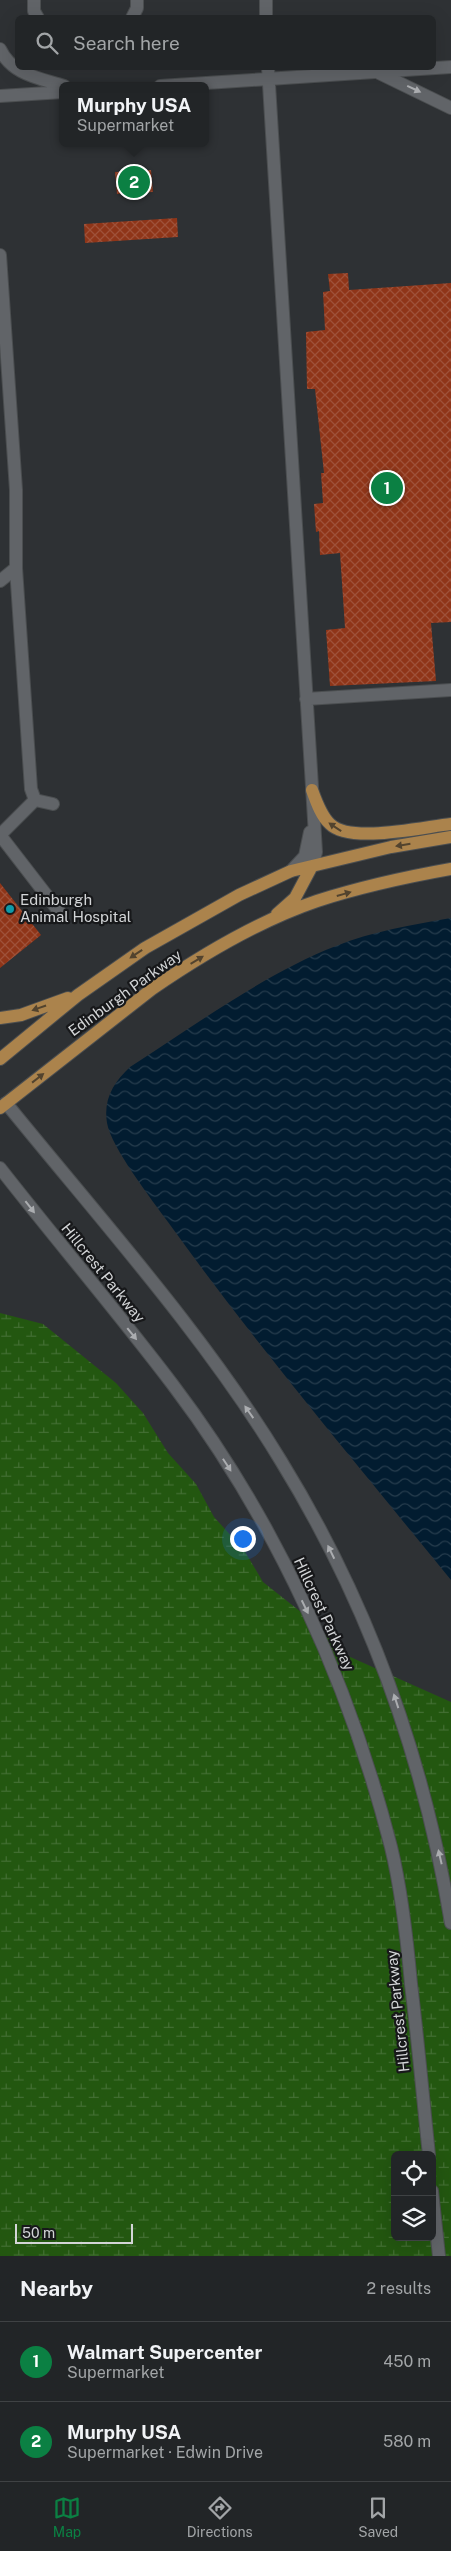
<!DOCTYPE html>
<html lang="en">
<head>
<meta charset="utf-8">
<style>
  :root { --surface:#222527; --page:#2e3133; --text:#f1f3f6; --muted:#a2a5a7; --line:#3f4244; --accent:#0b8043 }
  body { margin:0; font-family:"Public Sans",sans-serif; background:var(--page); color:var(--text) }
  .controls { position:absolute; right:15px; bottom:15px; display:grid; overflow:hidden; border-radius:8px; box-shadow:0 5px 20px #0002 }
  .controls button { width:45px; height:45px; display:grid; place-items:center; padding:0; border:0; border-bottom:1px solid var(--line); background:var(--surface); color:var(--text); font:25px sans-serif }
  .scale { position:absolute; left:15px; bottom:12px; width:118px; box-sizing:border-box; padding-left:5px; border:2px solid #d3d5d7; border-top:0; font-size:14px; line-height:18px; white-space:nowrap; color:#d3d5d7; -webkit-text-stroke:4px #17181a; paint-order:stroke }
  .you { position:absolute; left:242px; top:1538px; width:18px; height:18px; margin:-12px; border:4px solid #fff; border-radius:50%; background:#1a73e8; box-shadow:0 0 0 8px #1a73e833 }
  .badge { display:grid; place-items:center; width:32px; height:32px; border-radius:50%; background:var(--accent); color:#fff; font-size:16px; font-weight:700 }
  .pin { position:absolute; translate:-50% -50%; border:2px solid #fff; box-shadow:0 1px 5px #0006 }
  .popup { position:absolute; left:59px; top:82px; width:150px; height:65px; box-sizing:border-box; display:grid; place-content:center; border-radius:8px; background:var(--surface); filter:drop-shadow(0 1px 4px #0005); font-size:16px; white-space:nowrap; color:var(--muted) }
  .popup b { font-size:19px; color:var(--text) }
  .popup::after { content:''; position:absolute; left:50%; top:100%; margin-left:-10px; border:10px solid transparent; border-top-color:var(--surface) }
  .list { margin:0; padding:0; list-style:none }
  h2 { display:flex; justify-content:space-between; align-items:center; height:65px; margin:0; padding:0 20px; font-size:21px }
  h2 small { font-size:16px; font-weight:400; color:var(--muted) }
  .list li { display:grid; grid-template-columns:32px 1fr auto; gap:15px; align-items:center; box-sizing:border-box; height:80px; padding:0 20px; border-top:1px solid var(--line) }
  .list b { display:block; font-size:19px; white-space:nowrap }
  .list p { margin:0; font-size:16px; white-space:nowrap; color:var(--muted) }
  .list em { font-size:16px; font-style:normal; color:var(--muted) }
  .icon { flex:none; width:28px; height:28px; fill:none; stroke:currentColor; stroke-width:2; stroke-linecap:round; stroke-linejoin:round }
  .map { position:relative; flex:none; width:451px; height:2256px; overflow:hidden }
  .search { position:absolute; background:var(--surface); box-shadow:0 5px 20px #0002; left:15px; right:15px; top:15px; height:55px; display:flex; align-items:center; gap:12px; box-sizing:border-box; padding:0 18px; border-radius:8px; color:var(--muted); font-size:19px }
  .sheet { height:225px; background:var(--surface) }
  nav { display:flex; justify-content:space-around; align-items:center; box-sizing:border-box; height:70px; border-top:1px solid var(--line); background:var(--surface); font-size:14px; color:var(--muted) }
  nav a { display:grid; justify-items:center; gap:2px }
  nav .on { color:var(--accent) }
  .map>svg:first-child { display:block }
</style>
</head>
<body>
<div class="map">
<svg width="451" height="2256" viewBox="0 0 451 2256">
  <defs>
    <pattern id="wetland-marsh" width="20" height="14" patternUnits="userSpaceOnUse" patternTransform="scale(1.25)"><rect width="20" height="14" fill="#235710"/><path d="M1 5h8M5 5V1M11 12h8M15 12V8" fill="none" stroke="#426e32"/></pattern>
    <pattern id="water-waves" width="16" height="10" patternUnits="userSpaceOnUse" patternTransform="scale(1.25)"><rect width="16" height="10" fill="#021c30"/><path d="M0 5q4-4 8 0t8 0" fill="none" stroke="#263c4d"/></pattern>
    <pattern id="building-cross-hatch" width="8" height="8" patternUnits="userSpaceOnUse" patternTransform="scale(1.25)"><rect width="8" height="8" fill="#8f3518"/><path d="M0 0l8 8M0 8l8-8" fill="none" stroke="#9e5139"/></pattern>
  </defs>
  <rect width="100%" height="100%" fill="#2e3134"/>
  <path fill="url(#wetland-marsh)" fill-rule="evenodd" d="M 0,1313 L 43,1324 L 116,1383 L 143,1413 L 168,1453 L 196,1484 L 214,1517 L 244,1550 L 263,1582 L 306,1616 L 348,1656 L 451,1702 L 451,2256 L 0,2256 ZM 395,2155 L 432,2155 L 432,2237 L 395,2237 Z"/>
  <path fill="url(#water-waves)" d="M 451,918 L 451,1580 C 355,1462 257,1346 168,1222 C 152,1200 111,1147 107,1123 C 103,1099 114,1082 130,1067 C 194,1026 266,973 336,946 C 373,931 412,925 451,918 Z"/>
  <path fill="url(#building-cross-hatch)" d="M 151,170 L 153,192 L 117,194 L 115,172 Z
    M 177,218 L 178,237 L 85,243 L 84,224 Z
    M 348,273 L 349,290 L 451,283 L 451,622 L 431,623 L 436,681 L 330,686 L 326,630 L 345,628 L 340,553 L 320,555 L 319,531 L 316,532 L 314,504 L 323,503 L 321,473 L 324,473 L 315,389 L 307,389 L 306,332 L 325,330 L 323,292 L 330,291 L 328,274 Z
    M 0,883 L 41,935 L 0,968 Z"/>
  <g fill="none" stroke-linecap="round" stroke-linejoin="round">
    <defs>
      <path id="minor" d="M 34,0 L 34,11 L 38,18
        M 266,0 L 266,18
        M 132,18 L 137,8 L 137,0
        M 0,49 C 12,75 40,78 64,86
        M 268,68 L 316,852 L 312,866
        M 379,73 L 451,108
        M 160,86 L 451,67
        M 0,96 L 63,92
        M 0,255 L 16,490 L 16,568 L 31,789 L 35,800 L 53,804
        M 0,581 L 16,568
        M 306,699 L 451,690
        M 0,835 L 61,914
        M 0,835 L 35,800
        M 291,871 L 305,856 L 310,832
        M 6,1103 C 100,1219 204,1334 281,1461 C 369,1604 424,1758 451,1923
        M 0,1168 C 57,1241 117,1311 173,1385 C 276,1521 349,1682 391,1847 C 402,1892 407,1939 411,1984 C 418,2041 423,2098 429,2155
        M 432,2191 L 439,2256"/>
      <path id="major" d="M 312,790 C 316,801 321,816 330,824 C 350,844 423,827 451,824
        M 277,914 L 295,898 L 312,866
        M 0,1018 L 21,1015 L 68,998
        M 0,1059 L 78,995 L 145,948 L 239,895 L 291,871 L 391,847 L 451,837
        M 0,1108 L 152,989 C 203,954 258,921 317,901 C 361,887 406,877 451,869"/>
    </defs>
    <use href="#minor" stroke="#4b4e50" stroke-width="14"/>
    <use href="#major" stroke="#4b4e50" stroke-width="14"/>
    <use href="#minor" stroke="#616468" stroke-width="12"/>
    <use href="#major" stroke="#ab834c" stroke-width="12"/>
  </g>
  <defs><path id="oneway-solid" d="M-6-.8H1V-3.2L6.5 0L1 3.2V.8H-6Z" transform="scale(1.25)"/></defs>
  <g fill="#abadb0">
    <use href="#oneway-solid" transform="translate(414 89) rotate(25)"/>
    <use href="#oneway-solid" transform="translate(30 1207) rotate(52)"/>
    <use href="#oneway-solid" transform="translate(132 1334) rotate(51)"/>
    <use href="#oneway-solid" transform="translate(249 1412) rotate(-125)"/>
    <use href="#oneway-solid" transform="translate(227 1465) rotate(57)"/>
    <use href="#oneway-solid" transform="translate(331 1552) rotate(-116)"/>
    <use href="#oneway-solid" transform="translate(305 1607) rotate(64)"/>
    <use href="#oneway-solid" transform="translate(396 1701) rotate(-108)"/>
    <use href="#oneway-solid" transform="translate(440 1857) rotate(-103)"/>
  </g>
  <g fill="#52432e">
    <use href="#oneway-solid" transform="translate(335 827) rotate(-146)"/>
    <use href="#oneway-solid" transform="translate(403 845) rotate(171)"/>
    <use href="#oneway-solid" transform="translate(344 894) rotate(-16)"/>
    <use href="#oneway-solid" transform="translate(136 954) rotate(146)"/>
    <use href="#oneway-solid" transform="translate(197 960) rotate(-31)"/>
    <use href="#oneway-solid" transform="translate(39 1008) rotate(161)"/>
    <use href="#oneway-solid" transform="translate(38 1078) rotate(-38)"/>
  </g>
  <circle fill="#0f9aa8" stroke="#17181a" stroke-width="2" cx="10" cy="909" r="5"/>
  <g text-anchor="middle" stroke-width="4.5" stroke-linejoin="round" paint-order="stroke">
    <g font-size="15" fill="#d3d5d7" stroke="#17181a" text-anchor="start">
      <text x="20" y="905">Edinburgh<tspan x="20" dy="17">Animal Hospital</tspan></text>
    </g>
    <g font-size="15" fill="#d3d5d7" stroke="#17181a">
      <text transform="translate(125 993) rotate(-36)" y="5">Edinburgh Parkway</text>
      <text transform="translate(103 1273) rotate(51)" y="5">Hillcrest Parkway</text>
      <text transform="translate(324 1614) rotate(65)" y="5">Hillcrest Parkway</text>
      <text transform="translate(398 2011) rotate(-96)" y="5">Hillcrest Parkway</text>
    </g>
  </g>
</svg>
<div class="controls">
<button><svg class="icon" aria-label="locate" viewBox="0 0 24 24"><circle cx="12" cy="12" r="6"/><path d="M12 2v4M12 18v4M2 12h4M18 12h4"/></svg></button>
<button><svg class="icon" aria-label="layers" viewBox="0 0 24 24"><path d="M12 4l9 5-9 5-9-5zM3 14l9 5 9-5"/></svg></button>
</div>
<div class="scale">50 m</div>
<div class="you"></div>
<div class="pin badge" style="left:387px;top:488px">1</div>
<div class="pin badge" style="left:134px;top:182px">2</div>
<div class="popup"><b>Murphy USA</b>Supermarket</div>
<div class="search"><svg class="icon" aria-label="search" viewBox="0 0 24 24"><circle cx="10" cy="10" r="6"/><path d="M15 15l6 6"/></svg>Search here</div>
</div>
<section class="sheet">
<h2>Nearby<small>2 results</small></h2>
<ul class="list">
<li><span class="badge">1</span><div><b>Walmart Supercenter</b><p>Supermarket</p></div><em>450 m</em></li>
<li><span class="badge">2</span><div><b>Murphy USA</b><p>Supermarket · Edwin Drive</p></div><em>580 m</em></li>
</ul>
</section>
<nav>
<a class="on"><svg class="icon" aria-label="map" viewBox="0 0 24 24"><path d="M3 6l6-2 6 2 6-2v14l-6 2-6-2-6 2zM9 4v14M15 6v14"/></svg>Map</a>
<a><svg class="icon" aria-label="directions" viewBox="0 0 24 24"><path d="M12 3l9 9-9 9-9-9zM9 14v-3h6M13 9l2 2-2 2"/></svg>Directions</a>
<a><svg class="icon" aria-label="saved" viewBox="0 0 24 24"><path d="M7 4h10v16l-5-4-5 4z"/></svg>Saved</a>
</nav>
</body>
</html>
